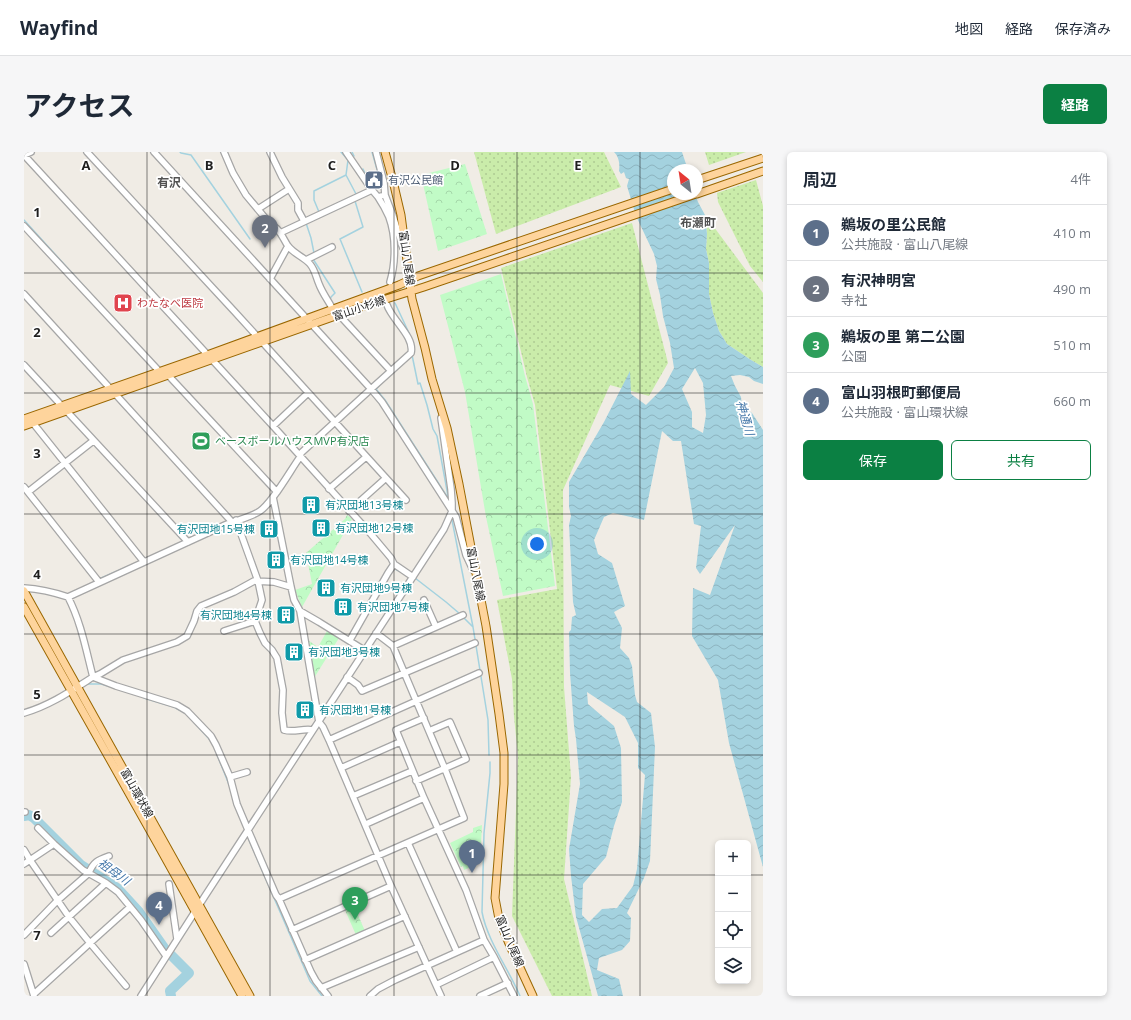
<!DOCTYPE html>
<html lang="ja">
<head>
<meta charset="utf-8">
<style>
  :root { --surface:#fff; --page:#f6f6f7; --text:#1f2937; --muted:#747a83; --line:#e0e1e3; --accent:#0b8043 }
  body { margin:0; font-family:"Open Sans","Noto Sans JP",sans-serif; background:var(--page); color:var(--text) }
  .controls { position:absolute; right:12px; bottom:12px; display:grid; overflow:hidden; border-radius:6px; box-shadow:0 2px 6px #0003 }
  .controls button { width:36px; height:36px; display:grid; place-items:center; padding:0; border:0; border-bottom:1px solid var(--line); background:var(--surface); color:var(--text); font:20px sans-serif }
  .compass { position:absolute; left:643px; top:12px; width:36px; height:36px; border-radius:50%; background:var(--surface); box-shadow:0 2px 6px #0003; rotate:330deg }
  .you { position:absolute; left:513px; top:392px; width:14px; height:14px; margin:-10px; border:3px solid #fff; border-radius:50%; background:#1a73e8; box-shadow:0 0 0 6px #1a73e833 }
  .badge { display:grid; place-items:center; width:26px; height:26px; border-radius:50%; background:var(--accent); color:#fff; font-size:13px; font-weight:700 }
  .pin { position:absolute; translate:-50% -33px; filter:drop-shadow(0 1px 2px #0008) }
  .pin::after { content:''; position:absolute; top:21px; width:14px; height:12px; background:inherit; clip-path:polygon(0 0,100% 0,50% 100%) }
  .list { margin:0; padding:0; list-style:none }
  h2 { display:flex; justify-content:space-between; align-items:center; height:52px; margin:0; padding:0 16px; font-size:17px }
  h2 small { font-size:13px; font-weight:400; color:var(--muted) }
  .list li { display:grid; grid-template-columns:26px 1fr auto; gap:12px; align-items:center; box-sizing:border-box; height:56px; padding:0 16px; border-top:1px solid var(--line) }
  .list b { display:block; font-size:15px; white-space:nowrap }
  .list p { margin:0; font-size:13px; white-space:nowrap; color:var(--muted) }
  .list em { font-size:13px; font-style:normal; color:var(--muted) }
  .actions { display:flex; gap:8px; padding:12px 16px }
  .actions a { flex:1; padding:9px 0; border:1px solid var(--accent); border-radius:6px; text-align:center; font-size:14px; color:var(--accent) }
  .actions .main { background:var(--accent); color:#fff }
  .icon { flex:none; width:22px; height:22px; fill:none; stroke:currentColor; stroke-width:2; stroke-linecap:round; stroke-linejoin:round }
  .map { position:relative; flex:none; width:739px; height:844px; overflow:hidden; border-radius:6px }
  header { display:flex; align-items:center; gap:24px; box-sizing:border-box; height:56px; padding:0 20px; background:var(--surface); border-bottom:1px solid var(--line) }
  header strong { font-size:19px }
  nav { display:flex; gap:22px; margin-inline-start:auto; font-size:14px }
  .intro { display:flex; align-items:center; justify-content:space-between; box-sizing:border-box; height:96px; padding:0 24px }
  h1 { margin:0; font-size:28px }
  .button { padding:10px 18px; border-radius:6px; background:var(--accent); color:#fff; font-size:14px; font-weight:700 }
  main { display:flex; gap:24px; padding:0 24px }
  aside { flex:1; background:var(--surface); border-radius:6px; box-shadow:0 2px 6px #0003 }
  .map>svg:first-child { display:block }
</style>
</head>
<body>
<header>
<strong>Wayfind</strong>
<nav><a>地図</a><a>経路</a><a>保存済み</a></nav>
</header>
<div class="intro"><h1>アクセス</h1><a class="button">経路</a></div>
<main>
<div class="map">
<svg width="739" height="844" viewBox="0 0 739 844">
  <defs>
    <pattern id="grass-dots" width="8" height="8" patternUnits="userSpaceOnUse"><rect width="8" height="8" fill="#caecaa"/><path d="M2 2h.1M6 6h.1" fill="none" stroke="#adca92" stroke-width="1.8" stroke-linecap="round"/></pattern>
    <pattern id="park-crowns" width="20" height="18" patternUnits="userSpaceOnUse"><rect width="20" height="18" fill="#c1fbc6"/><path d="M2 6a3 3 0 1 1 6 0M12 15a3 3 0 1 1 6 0" fill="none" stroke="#a5d7aa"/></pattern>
    <pattern id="water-waves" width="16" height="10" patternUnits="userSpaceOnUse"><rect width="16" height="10" fill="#a4d2df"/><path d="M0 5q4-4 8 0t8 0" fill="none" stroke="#8db4bf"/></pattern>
  </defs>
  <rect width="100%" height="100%" fill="#f0ece5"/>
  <path fill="url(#grass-dots)" d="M 450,0 L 580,0 L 597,35 L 472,82 Z
    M 681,0 L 722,0 L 685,13 Z
    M 732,28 L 739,54 L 739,130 L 726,114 L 694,50 L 693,41 Z
    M 681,63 L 739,141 L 739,215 L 727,208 L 703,192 L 695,179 L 689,161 L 685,142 L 685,111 L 682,97 L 683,82 Z
    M 608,71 L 644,211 L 625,244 L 586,233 L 539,338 L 540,535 L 547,625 L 540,727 L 568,844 L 528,844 L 488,764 L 494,604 L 490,565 L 488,527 L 473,448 L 533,437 L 511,253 L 503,225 L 477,116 Z"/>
  <path fill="url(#park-crowns)" d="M 441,12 L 463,82 L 414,99 L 397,23 Z
    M 477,122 L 501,224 L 509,252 L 531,434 L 479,444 L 462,365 L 441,240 L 416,143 Z
    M 323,363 L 328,367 L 278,455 L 271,438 L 288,432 L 282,401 L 321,367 Z
    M 303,479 L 315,486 L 290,526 L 285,489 L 294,495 Z
    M 458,673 L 456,711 L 440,718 L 439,714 L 437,715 L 426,691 L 449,680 L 449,676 Z
    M 330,754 L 341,779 L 332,783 L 321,758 Z"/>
  <path fill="url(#water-waves)" fill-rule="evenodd" d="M 590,0 L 658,0 L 664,18 L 649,18 L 649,42 L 671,42 L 674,50 L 681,63 L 683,82 L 682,97 L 685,111 L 685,142 L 689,161 L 695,179 L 703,192 L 727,208 L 739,215 L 739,232 L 730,229 L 725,225 L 716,223 L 707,224 L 711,234 L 717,245 L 718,255 L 728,261 L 739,278 L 739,715 L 705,591 L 694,528 L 668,484 L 669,436 L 686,443 L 711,373 L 676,422 L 672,416 L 677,374 L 670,372 L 657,289 L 649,289 L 638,279 L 620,368 L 589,361 L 580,365 L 570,388 L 574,402 L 588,411 L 601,454 L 590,460 L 598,476 L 596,496 L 605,506 L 608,514 L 611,543 L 613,550 L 627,561 L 631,595 L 626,709 L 620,726 L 603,761 L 607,766 L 606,789 L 598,798 L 575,806 L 573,818 L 595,827 L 599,844 L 574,844 L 552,765 L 547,724 L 545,697 L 556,632 L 552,587 L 550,574 L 546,521 L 545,480 L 547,478 L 548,465 L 552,463 L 549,450 L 545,373 L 547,364 L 545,355 L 545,330 L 580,270 L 606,219 L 607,242 L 622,253 L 640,235 L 650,216 L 646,191 L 639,164 L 636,143 L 632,127 L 633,114 L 630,102 L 612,64 L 603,34 L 605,27 L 602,26 L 600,20 L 597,22 L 595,19 C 596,12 595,5 590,0 ZM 671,216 L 679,231 L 682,263 L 679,281 L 668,275 L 668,260 L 658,237 ZM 563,540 L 601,565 L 614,591 L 614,616 L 621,623 L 613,717 L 609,734 L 593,756 L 578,757 L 565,770 L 558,763 L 559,732 L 582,705 L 590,674 L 598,650 L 597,596 L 590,574 L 564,552 Z"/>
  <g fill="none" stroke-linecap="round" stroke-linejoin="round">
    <path stroke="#a4d2df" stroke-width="1.5" d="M 156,0 L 157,1 L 167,3 L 226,87
      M 317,0 L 324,8 L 322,23 L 332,42
      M 328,0 L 330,4
      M 348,0 L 354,21
      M 339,17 L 343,25 L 354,21 L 356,31
      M 331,49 L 339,75 L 316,87 L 338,140
      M 295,60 L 290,48 L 290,39 L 322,23
      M 0,68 L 68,143
      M 282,71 L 287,86 L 290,101
      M 250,78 L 256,86
      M 261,105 L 265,99
      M 289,107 L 311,141 L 307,145 L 306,148
      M 371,151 L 385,181
      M 388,203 L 394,232 L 396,231 L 403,253 L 409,277 L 413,284 L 424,344
      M 355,234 L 352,237 L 361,248 L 424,346
      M 428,368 L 449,475 L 464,568 L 465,603
      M 371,417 L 375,419
      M 391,426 L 422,450 L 436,462
      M 75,427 L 105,414
      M 439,465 L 449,475
      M 62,532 L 77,532 L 84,534
      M 120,546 L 150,555 L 161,561
      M 168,568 L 187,589
      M 192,600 L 206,635
      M 466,610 L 466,621 L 460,681 L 458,760 C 463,788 485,818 496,844
      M 225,688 L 286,829 L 298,844"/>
    <path stroke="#a4d2df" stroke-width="10" d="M 0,664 L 5,663 L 10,666 L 57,713 L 93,736 L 115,760 L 141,797 L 165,821 L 146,839 L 147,844"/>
    <defs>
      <path id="minor" d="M 7,0 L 0,3 L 249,274 L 346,381 L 367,406 L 370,412 L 389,425
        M 63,0 L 210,159 L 382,348
        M 130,0 L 347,237 L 387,201 C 391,185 368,168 363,153
        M 200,0 L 209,21 L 222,43 L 247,73 C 256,76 259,87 264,94 C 270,102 280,105 286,112 C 291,118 292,125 295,132 C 298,140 303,147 307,154
        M 246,0 L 258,25 L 274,51 L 274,58 L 280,69
        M 322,0 L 348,38 L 354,45 L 357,44
        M 352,0 L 360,31 L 361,43 L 369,64 L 379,96
        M 354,45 C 358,51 362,58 365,65 C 372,84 372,110 366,130
        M 234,57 L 265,37
        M 0,74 L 135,219
        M 256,81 L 348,38
        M 282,108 L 308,95
        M 246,127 L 264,94
        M 0,142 L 208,370
        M 318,166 L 367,219
        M 0,213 L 164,390
        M 144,223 L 253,340
        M 9,271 L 120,410
        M 249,274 L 284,241
        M 0,335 L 75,430
        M 305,337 L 342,305
        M 4,340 L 69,289
        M 249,345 L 267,435 L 270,448 L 276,459 L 295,570 L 299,575 L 305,588 L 367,734 L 417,844
        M 325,359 L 362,326
        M 212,368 L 234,429 L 238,448 L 231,469 L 236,481 L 241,491 L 248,498 L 253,506 L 259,538 L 258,561 L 260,578 C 270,581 279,576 289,578
        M 0,436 C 16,437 29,440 44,445 L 201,373 C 212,368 226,366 236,359 C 249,350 266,319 276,305 L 277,301 L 347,237 L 358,250 L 432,365 L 442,403 L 449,418
        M 44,445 C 57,470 62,498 69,525 L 76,522 L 99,508 L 153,490 L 163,484 L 170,469 L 173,459 L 177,454 L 210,440 L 230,429 L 250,430 L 267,435
        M 400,448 L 412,475
        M 276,459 L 295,470 L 340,498
        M 200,479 L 231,469
        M 326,488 L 364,421 L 370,412
        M 369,494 L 439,463
        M 323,525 L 334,533 L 338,539 L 451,491
        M 0,561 C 25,554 47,539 69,525 L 92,534 L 153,553 L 163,559 L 187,584 L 192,593 L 206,625 L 213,652 L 224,678 L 252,743 L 255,747 L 287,820 L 292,829 L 304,844
        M 400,566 L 372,578 L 400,646 L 442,738 L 460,788 L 470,805 L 490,844
        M 305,588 L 455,521
        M 317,616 L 376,590
        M 206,625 L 223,620
        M 392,629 L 442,607 L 426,570 L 405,579
        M 329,644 L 388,619
        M 0,660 L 1,660
        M 342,672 L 400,646
        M 384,691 L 433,800
        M 30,692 L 59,718 L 82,731 L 94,740 L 117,768 L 142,804
        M 0,698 L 6,708 L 30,692 L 14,676
        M 0,712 L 6,708 L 45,765 L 66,791 L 10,842
        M 145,732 L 153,787
        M 255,747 L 440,666 L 421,617 L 369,494 L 352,481
        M 268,778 L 367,734
        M 27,781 L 82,731
        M 0,783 L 33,749 L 65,721 C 69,710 74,708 85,704
        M 281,808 L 381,764
        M 0,812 L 10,844
        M 412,833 L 470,805
        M 102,834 L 66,791 L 106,755
        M 297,836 L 395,795
        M 117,844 L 181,744 L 420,377 L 428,359 L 428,351 L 427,337 L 417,266
        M 346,844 L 354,837 L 371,828 L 460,788
        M 456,844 L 484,831"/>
      <path id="major" d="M 361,0 L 369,29 L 377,63 L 388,147 L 401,196 L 408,227 L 423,276 L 435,332 L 462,474 L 475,562 L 480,601 L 480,632 L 471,746 L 475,767 L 486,794 L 509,844
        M 673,28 L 739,6
        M 673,42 L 739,19
        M 0,267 L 183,203 L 375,133 L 394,124 L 649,37
        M 0,274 L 337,155 L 400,135 L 672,42
        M 0,439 L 226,844
        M 0,455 L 133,691 L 218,844"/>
    </defs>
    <use href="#minor" stroke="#a6a6a6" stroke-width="8"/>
    <use href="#major" stroke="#9a6700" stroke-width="9"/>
    <use href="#minor" stroke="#fff" stroke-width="5.5"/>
    <use href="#major" stroke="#fed49c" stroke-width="7"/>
  </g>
  <path fill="none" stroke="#1f1f1f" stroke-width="1" stroke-opacity="0.55" d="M 123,0 L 123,844M 246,0 L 246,844M 370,0 L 370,844M 493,0 L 493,844M 616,0 L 616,844M 0,121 L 739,121M 0,241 L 739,241M 0,362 L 739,362M 0,482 L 739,482M 0,603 L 739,603M 0,723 L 694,723M 724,723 L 739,723"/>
  <defs>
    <symbol id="civic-square" viewBox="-11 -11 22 22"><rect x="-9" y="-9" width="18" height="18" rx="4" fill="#5c6f8a" stroke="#fff"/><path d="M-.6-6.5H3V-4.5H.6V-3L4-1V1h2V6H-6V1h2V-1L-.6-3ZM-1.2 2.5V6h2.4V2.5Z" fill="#fff"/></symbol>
    <symbol id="hospital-square" viewBox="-11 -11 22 22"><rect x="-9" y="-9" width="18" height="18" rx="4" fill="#e0444e" stroke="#fff"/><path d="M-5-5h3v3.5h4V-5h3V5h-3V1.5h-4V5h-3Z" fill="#fff"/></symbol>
    <symbol id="stadium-square" viewBox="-11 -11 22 22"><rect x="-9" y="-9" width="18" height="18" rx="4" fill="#2e9e5b" stroke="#fff"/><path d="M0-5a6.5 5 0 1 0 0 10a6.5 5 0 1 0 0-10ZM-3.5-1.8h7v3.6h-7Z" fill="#fff"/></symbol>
    <symbol id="building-square" viewBox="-11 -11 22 22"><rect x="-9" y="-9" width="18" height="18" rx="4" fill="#0f9aa8" stroke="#fff"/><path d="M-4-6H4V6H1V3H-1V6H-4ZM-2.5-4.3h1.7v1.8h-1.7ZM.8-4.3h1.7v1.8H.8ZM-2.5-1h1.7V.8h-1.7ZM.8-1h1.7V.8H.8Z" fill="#fff"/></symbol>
  </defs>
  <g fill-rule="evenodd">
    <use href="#civic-square" x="339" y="17" width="22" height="22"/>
    <use href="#hospital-square" x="88" y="140" width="22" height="22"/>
    <use href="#stadium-square" x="166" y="278" width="22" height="22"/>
    <use href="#building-square" x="276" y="342" width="22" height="22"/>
    <use href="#building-square" x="286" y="365" width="22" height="22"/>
    <use href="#building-square" x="234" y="366" width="22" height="22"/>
    <use href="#building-square" x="241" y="397" width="22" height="22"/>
    <use href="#building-square" x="291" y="425" width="22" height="22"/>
    <use href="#building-square" x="308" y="444" width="22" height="22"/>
    <use href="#building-square" x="251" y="452" width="22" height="22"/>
    <use href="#building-square" x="259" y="489" width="22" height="22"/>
    <use href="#building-square" x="270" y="547" width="22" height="22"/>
  </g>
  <g text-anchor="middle" stroke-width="3.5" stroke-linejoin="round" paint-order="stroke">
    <g font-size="11" fill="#4e5e75" stroke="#fff" text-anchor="start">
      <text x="364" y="32">有沢公民館</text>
    </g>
    <g font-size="11" fill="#1f1f1f" stroke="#fff">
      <text transform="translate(383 106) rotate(82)" y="4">富山八尾線</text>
      <text transform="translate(335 156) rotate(-19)" y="4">富山小杉線</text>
      <text transform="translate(452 422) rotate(79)" y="4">富山八尾線</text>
      <text transform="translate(113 641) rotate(61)" y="4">富山環状線</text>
      <text transform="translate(486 789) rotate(67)" y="4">富山八尾線</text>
    </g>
    <g font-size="11" fill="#be3a42" stroke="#fff" text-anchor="start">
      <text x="113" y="155">わたなべ医院</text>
    </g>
    <g font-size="11" fill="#27864d" stroke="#fff" text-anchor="start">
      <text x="191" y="293">ベースボールハウスMVP有沢店</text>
    </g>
    <g font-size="11" fill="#0d838f" stroke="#fff" text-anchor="start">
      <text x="301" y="357">有沢団地13号棟</text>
      <text x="311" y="380">有沢団地12号棟</text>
      <text x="231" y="381" text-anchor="end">有沢団地15号棟</text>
      <text x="266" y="412">有沢団地14号棟</text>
      <text x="316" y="440">有沢団地9号棟</text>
      <text x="333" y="459">有沢団地7号棟</text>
      <text x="248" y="467" text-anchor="end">有沢団地4号棟</text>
      <text x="284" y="504">有沢団地3号棟</text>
      <text x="295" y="562">有沢団地1号棟</text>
    </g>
    <g font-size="12" font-weight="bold" fill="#525252" stroke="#fff">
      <text x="145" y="35">有沢</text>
      <text x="674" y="75">布瀬町</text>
    </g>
    <g font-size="12" font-style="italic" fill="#4578aa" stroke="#fff">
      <text transform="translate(721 266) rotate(74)" y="4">神通川</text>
      <text transform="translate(90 720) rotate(36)" y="4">祖母川</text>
    </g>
  </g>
  <g font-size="13" text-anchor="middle" font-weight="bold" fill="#1f1f1f" stroke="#fff" stroke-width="3.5" stroke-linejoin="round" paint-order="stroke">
    <text x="62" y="18">A</text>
    <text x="185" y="18">B</text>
    <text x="308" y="18">C</text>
    <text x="431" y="18">D</text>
    <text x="554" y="18">E</text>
    <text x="13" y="65">1</text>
    <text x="13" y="185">2</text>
    <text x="13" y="306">3</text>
    <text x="13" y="427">4</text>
    <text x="13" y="547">5</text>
    <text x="13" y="668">6</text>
    <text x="13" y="788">7</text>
  </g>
</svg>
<div class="controls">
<button>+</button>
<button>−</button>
<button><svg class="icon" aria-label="locate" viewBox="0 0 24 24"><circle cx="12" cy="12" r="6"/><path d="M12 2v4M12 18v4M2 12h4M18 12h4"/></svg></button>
<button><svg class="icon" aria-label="layers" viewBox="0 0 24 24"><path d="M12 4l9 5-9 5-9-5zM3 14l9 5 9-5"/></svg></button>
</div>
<svg class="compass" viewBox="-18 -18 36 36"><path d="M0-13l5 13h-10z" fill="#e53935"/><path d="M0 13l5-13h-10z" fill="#747a83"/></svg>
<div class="you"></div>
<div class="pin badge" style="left:448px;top:721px;background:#5c6f8a">1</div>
<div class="pin badge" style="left:241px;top:96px;background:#6b7280">2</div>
<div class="pin badge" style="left:331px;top:768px;background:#2e9e5b">3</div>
<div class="pin badge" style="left:135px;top:773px;background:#5c6f8a">4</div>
</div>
<aside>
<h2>周辺<small>4件</small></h2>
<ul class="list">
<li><span class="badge" style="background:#5c6f8a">1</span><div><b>鵜坂の里公民館</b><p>公共施設 · 富山八尾線</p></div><em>410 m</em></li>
<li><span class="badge" style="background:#6b7280">2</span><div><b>有沢神明宮</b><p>寺社</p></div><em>490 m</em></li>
<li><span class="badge" style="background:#2e9e5b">3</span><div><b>鵜坂の里 第二公園</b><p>公園</p></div><em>510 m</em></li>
<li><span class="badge" style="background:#5c6f8a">4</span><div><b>富山羽根町郵便局</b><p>公共施設 · 富山環状線</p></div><em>660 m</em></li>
</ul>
<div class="actions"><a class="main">保存</a><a>共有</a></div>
</aside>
</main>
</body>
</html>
